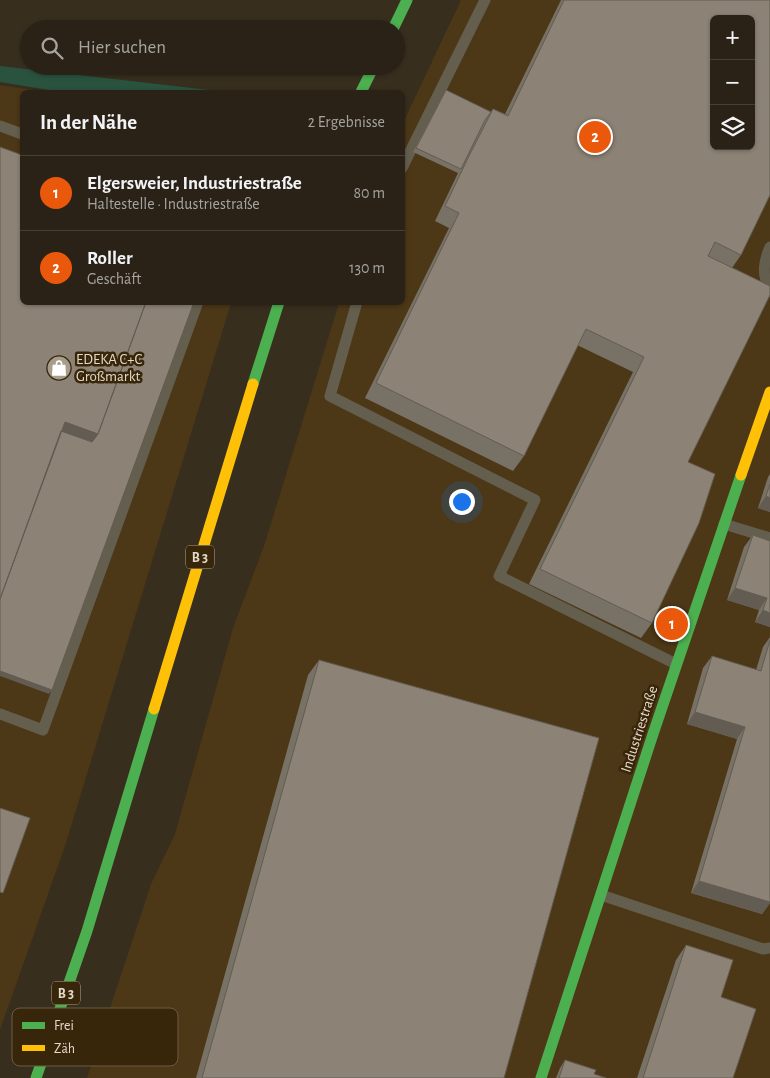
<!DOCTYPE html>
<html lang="de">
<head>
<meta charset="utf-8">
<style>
  :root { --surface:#2a2216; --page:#362f23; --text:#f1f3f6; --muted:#a5a4a1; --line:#463f35; --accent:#ea580c }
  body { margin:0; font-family:"Alegreya Sans",sans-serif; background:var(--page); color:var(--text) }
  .controls { position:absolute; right:15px; top:15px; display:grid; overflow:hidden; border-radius:8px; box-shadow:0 1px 4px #0004 }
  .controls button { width:45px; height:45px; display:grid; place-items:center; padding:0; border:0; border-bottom:1px solid var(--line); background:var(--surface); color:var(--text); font:25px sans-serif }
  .you { position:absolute; left:461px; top:501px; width:18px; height:18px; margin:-12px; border:4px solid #fff; border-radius:50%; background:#1a73e8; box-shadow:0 0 0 8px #1a73e833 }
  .badge { display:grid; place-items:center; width:32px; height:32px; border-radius:50%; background:var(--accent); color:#fff; font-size:16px; font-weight:700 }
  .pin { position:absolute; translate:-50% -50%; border:2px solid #fff; box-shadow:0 1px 5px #0006 }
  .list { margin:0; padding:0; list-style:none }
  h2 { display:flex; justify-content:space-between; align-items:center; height:65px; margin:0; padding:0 20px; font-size:21px }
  h2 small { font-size:16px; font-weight:400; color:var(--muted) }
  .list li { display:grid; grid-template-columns:32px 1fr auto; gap:15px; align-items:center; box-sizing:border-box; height:75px; padding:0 20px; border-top:1px solid var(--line) }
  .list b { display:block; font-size:19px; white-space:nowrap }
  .list p { margin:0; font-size:16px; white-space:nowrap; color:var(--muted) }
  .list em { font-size:16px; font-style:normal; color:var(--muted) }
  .icon { flex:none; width:28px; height:28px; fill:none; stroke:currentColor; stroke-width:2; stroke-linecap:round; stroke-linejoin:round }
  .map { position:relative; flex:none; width:770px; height:1078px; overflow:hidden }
  .search { position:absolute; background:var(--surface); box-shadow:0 1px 4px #0004; left:20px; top:20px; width:385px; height:55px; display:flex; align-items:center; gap:12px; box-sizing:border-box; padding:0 18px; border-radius:28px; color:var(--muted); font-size:19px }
  .panel { position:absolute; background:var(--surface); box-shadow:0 1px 4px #0004; left:20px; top:90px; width:385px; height:215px; border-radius:8px }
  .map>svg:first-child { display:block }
</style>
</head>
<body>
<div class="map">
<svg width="770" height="1078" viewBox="0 0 770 1078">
  <rect width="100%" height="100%" fill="#382e1e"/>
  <path fill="#4c3716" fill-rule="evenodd" d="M 461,0 L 770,0 L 770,1078 L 87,1078 L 151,884 L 175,834 L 233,628 L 264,546 L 339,303 L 402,302 L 403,123 ZM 714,19 L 751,19 L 751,146 L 714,146 Z
    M 0,85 L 46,92 L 22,92 L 22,302 L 231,303 L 65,846 L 0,1030 Z"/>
  <path fill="#29533f" d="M 0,66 L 227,92 L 61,92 L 0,82 Z"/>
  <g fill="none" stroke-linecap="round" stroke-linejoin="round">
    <path stroke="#645e4e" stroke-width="11" d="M 0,126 L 22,134
      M 402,168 L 485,0
      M 770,247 C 764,261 761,275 770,288
      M 357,302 L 330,396 L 535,500 L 499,576 L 676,664
      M 724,524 L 770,538
      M 0,714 L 43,730 L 198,302
      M 601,895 L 763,949 L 770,948"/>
    <path stroke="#4caf50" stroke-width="11" d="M 393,29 L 407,0
      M 361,92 L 374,66
      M 253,384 L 279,302
      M 36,1078 L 87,931 L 154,709
      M 541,1078 L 653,734 L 741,475"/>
    <path stroke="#ffc107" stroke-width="11" d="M 741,475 L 770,392
      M 154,709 L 253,384"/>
  </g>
  <path fill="#787165" d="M 561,0 L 770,0 L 741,255 L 732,268 L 652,623 L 641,638 L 529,584 L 633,372 L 577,345 L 524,456 L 513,471 L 365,398 L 449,228 L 435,221 L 458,173 L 413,152 L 446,90 L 491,112 L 493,109 L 505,114 Z
    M 770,474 L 770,512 L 758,508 L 768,477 Z
    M 753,535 L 770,541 L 770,627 L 755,622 L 759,610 L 727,600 L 744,547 Z
    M 770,637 L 770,903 L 762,914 L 691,893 L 737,739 L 687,724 L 703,668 L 712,656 L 756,670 L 763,647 Z
    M 319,660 L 504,1078 L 196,1078 L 308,675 Z
    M 686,945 L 721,997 L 733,1078 L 637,1078 L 676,960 Z
    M 565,1060 L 594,1074 L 606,1078 L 556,1078 L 560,1068 Z"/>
  <path fill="#625c53" d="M 65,422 L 98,434 L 89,446 L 58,434 Z
    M 766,496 L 770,498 L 770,512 L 758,508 Z
    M 735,588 L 767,598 L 759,610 L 727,600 Z
    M 763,610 L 770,613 L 770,627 L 755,622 Z
    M 0,671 L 52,690 L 49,694 L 0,676 Z
    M 695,712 L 745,727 L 737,739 L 687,724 Z
    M 699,881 L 770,902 L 770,903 L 762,914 L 691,893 Z"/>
  <path fill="#8c8376" stroke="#625c53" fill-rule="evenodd" d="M 564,0 L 770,0 L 770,195 L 741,255 L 715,242 L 708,256 L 770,286 L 770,295 L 688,462 L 715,474 L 699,523 L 652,623 L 540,569 L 644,357 L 586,329 L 524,456 L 376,383 L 459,213 L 445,206 L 468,158 L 493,109 L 508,116 ZM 714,19 L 751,19 L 751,146 L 714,146 Z
    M 446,90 L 491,112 L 485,120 L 461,169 L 416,148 Z
    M 0,147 L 22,155 L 22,302 L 146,302 L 98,434 L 65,422 L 0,599 Z
    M 146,302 L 194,302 L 52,690 L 0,671 L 0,599 L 61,431 L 92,442 L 98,434 Z
    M 770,484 L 770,498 L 766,496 Z
    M 753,535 L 770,541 L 770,613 L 763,610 L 767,598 L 735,588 Z
    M 770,640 L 770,902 L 699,881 L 745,727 L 695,712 L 712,656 L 761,671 Z
    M 319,660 L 599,738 L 504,1078 L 202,1078 Z
    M 0,808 L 30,818 L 3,893 L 0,892 Z
    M 686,945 L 733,960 L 721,997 L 756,1009 L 733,1078 L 643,1078 Z
    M 565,1060 L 596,1070 L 594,1074 L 606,1078 L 559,1078 Z"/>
  <defs>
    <symbol id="shop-disc" viewBox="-11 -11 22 22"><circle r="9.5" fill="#a89d8d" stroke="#38260a"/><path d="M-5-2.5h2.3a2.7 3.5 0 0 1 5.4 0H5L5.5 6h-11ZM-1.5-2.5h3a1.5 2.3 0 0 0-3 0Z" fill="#fff"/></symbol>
  </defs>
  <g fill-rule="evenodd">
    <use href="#shop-disc" x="45" y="354" width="28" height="28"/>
  </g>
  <g text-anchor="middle" stroke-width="5" stroke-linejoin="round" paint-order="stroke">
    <g fill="#38260a" stroke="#b1a390" stroke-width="1">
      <rect x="186" y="545.5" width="28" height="23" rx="4"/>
      <rect x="52" y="981.5" width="28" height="23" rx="4"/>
    </g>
    <g font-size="14" font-weight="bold" fill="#e5d9c9">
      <text x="200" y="562">B 3</text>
      <text x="66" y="998">B 3</text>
    </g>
    <g font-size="15" fill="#e5d9c9" stroke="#38260a" text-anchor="start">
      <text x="76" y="364">EDEKA C+C<tspan x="76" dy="17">Großmarkt</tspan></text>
    </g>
    <g font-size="15" fill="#e5d9c9" stroke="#38260a">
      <text transform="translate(639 729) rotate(-72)" y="5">Industriestraße</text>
    </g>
  </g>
  <rect x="12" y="1008" width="166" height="58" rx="8" fill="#38260a" stroke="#6c5c43" stroke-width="1"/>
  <rect x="22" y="1022" width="23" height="7" fill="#4caf50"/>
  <rect x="22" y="1045" width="23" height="6" fill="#ffc107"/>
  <g font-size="14" fill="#e5d9c9">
    <text x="54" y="1030">Frei</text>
    <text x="54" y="1053">Zäh</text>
  </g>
</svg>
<div class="controls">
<button>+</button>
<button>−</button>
<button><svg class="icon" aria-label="layers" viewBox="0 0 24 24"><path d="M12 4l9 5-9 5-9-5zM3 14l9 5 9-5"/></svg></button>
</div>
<div class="you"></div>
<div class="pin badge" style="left:672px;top:624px">1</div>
<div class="pin badge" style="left:595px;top:137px">2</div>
<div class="search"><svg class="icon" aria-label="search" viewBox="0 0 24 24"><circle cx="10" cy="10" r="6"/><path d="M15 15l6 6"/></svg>Hier suchen</div>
<section class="panel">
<h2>In der Nähe<small>2 Ergebnisse</small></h2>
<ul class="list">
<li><span class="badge">1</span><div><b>Elgersweier, Industriestraße</b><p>Haltestelle · Industriestraße</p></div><em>80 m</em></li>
<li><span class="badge">2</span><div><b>Roller</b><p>Geschäft</p></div><em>130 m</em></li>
</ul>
</section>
</div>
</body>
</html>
